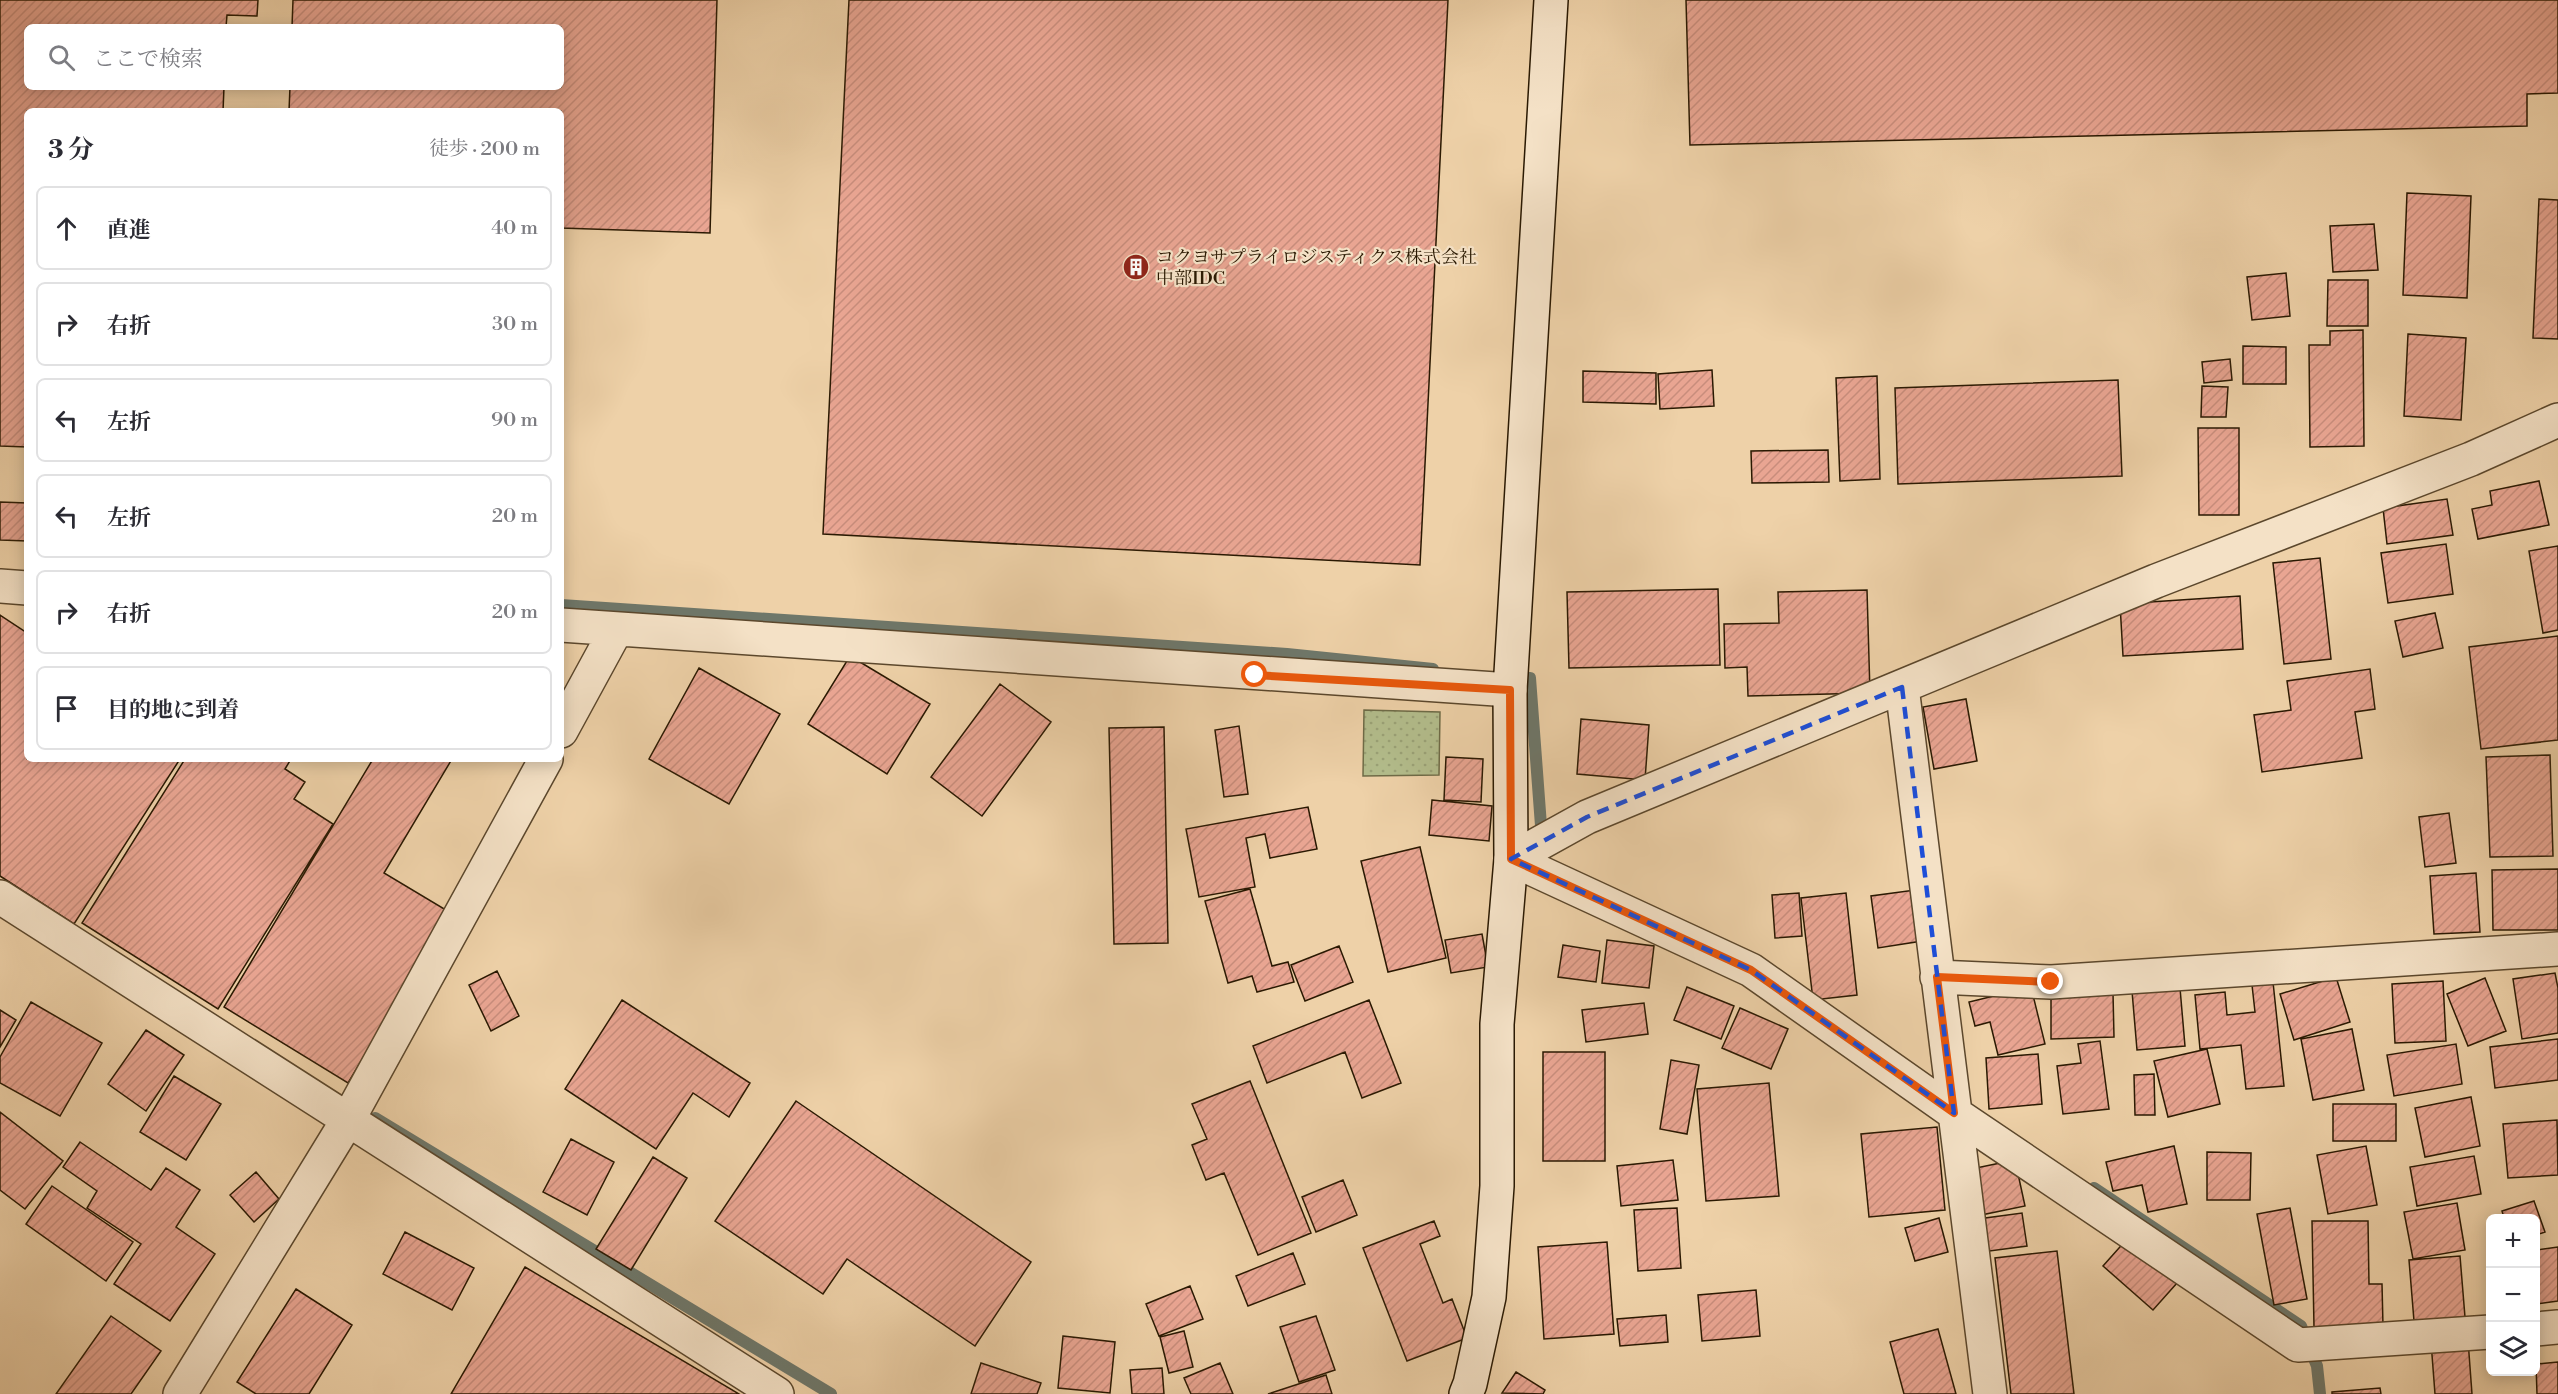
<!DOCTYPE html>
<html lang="ja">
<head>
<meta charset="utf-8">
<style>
  :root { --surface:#fff; --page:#f2f2f3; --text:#2b2b33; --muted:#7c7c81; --line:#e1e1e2 }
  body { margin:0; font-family:"Libre Bodoni","Noto Serif JP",serif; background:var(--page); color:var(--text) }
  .controls { position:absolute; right:18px; bottom:18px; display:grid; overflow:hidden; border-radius:9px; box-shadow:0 3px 15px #0003 }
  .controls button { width:54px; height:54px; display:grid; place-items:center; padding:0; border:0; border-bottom:2px solid var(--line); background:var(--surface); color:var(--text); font:30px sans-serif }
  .stop { position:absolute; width:18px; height:18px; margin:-14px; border:4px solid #ea580c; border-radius:50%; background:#fff }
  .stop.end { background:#ea580c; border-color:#fff; box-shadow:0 2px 6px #0008 }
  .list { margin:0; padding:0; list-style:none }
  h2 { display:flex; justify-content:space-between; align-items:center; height:78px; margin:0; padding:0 24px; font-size:26px }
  h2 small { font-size:20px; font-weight:400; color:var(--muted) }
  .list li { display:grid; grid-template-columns:39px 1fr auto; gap:18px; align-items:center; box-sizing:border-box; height:84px; margin:0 12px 12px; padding:0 12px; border:2px solid var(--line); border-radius:9px }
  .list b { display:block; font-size:22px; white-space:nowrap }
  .list em { font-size:20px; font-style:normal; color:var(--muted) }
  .icon { flex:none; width:33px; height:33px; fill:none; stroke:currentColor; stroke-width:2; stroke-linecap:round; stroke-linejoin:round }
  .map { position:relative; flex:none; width:2558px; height:1394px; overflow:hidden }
  .search { position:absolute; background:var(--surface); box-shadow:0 3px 15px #0003; left:24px; top:24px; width:540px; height:66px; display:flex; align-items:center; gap:15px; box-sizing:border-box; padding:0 21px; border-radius:9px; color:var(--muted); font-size:22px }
  .panel { position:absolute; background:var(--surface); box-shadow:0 3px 15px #0003; left:24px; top:108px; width:540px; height:654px; border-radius:9px }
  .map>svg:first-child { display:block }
</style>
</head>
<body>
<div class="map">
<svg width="2558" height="1394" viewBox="0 0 2558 1394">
  <defs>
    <pattern id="park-dots" width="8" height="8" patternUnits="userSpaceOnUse" patternTransform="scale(1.5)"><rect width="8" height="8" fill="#b3bd8c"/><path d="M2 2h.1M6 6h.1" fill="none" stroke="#9aa277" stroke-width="1.8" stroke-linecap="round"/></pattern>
    <pattern id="building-hatch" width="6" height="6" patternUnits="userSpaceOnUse" patternTransform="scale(1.5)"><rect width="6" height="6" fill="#e9a592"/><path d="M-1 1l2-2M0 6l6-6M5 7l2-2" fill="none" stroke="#c88d7c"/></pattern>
  </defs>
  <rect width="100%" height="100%" fill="#eed1a8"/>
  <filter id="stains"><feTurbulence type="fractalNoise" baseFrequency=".00333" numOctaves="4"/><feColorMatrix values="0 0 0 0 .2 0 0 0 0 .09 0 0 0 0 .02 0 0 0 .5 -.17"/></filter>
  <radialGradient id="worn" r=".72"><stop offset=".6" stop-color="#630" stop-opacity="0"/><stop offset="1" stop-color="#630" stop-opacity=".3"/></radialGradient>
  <path fill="url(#park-dots)" stroke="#6e6b47" stroke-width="1.5" d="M 1364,710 L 1440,712 L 1439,775 L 1363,776 Z"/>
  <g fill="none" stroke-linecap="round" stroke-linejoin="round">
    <path stroke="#6e776a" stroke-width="12" d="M 561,605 L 1287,654 L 1433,669
      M 1513,677 L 1530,678 L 1542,839
      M 375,1118 L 831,1394
      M 2094,1188 L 2301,1326 L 2317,1366 L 2320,1394"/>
  </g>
  <path fill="url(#building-hatch)" stroke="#2a1902" stroke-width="1.5" d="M 0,0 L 258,0 L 257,16 L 227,15 L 226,27 L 27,27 L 27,87 L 224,87 L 223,111 L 27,111 L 27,447 L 0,446 Z
    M 293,0 L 717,0 L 710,233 L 561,228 L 561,111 L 289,111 L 290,87 L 561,87 L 561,27 L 292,27 Z
    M 849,0 L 1448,0 L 1420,565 L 823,534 Z
    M 1686,0 L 2558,0 L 2558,93 L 2527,94 L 2527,126 L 1690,145 Z
    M 2407,193 L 2471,196 L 2467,298 L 2403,295 Z
    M 2539,199 L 2558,200 L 2558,339 L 2533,338 Z
    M 2374,224 L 2378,270 L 2333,272 L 2330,226 Z
    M 2286,273 L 2290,316 L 2252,320 L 2247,277 Z
    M 2328,280 L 2368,280 L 2368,326 L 2327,326 Z
    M 2363,330 L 2364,446 L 2310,447 L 2309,345 L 2330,345 L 2330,331 Z
    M 2408,334 L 2466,338 L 2461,420 L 2404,416 Z
    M 2243,346 L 2286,347 L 2286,384 L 2243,384 Z
    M 2230,359 L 2232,380 L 2204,383 L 2202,362 Z
    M 1712,370 L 1714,406 L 1660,409 L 1658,374 Z
    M 1583,371 L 1656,373 L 1656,404 L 1583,402 Z
    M 1877,376 L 1880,479 L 1840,481 L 1836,378 Z
    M 2118,380 L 2122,476 L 1898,484 L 1895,388 Z
    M 2202,386 L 2228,387 L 2226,417 L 2201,417 Z
    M 2198,428 L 2239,428 L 2239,515 L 2199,515 Z
    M 1828,450 L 1829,482 L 1752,483 L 1751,451 Z
    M 2539,481 L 2549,525 L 2478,539 L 2472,509 L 2492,505 L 2490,491 Z
    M 2447,499 L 2453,535 L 2387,544 L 2383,508 Z
    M 0,502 L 27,503 L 27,541 L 0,540 Z
    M 2446,544 L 2453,594 L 2388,603 L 2381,553 Z
    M 2558,546 L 2558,630 L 2543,633 L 2529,551 Z
    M 2320,558 L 2331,659 L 2284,664 L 2273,563 Z
    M 1718,589 L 1720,665 L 1569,668 L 1567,592 Z
    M 1867,590 L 1870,693 L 1748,696 L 1747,667 L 1725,668 L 1724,624 L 1779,623 L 1778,592 Z
    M 2240,596 L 2243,649 L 2123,656 L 2120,604 Z
    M 2435,613 L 2443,648 L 2403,657 L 2395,621 Z
    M 0,615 L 27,633 L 27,759 L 180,759 L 74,924 L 0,876 Z
    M 2558,636 L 2558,740 L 2481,749 L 2469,647 Z
    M 850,656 L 930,704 L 887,774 L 808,724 Z
    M 699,668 L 780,714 L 729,804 L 649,759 Z
    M 2370,669 L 2375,709 L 2355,712 L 2362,758 L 2262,772 L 2254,715 L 2291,710 L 2287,681 Z
    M 1000,684 L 1051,722 L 982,816 L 931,777 Z
    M 1966,699 L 1977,761 L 1934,769 L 1923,707 Z
    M 1581,719 L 1649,725 L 1645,780 L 1577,774 Z
    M 1239,726 L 1248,794 L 1224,797 L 1215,730 Z
    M 1164,727 L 1168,943 L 1114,944 L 1109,728 Z
    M 2550,755 L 2553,856 L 2490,857 L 2486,757 Z
    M 1446,757 L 1483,759 L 1481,802 L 1444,800 Z
    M 185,759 L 291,759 L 285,769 L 305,782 L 294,799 L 333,824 L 218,1009 L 82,923 Z
    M 373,759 L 452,759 L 384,873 L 451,913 L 348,1083 L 224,1007 Z
    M 1432,800 L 1492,806 L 1489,841 L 1429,835 Z
    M 1308,807 L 1317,849 L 1270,858 L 1265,834 L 1246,838 L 1255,887 L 1199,897 L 1186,829 Z
    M 2449,813 L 2456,863 L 2425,867 L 2419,817 Z
    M 1420,847 L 1446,958 L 1388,972 L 1361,861 Z
    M 2558,869 L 2558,930 L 2493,930 L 2492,870 Z
    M 2476,873 L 2480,932 L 2434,934 L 2430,876 Z
    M 1250,889 L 1272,966 L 1288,962 L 1294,982 L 1257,992 L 1252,976 L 1228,983 L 1205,901 Z
    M 1915,890 L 1922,941 L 1878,948 L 1871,896 Z
    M 1799,893 L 1802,936 L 1775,938 L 1772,895 Z
    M 1846,893 L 1857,995 L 1813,1000 L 1801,898 Z
    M 1482,934 L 1488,967 L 1451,973 L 1445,940 Z
    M 1607,940 L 1654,946 L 1649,988 L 1602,983 Z
    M 1563,945 L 1600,951 L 1596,982 L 1558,977 Z
    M 1339,946 L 1353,982 L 1305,1001 L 1291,965 Z
    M 497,971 L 519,1016 L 491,1031 L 469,985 Z
    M 2555,973 L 2558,988 L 2558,1033 L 2522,1039 L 2513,979 Z
    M 2336,977 L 2350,1022 L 2294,1040 L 2280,994 Z
    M 2485,978 L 2506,1031 L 2468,1046 L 2447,994 Z
    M 2443,981 L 2446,1041 L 2395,1043 L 2392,984 Z
    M 2273,982 L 2284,1086 L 2246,1089 L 2241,1045 L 2200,1049 L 2195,995 L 2225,992 L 2227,1015 L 2255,1012 L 2252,985 Z
    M 1687,987 L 1734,1006 L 1721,1039 L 1674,1020 Z
    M 2031,987 L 2045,1044 L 1998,1055 L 1990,1022 L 1975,1026 L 1969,1002 Z
    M 2180,988 L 2185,1046 L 2137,1050 L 2132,991 Z
    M 2113,993 L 2114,1037 L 2051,1039 L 2051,995 Z
    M 622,1000 L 750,1083 L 729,1117 L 693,1093 L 656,1149 L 565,1089 Z
    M 1369,1000 L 1401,1083 L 1362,1098 L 1345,1052 L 1267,1083 L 1253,1046 Z
    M 31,1002 L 102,1043 L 60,1116 L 0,1083 L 0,1057 Z
    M 1644,1003 L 1648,1034 L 1586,1042 L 1582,1010 Z
    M 1740,1008 L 1788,1029 L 1771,1069 L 1722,1048 Z
    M 0,1010 L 16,1020 L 0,1047 Z
    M 2352,1029 L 2364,1090 L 2313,1100 L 2301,1039 Z
    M 146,1030 L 184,1055 L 146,1111 L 108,1084 Z
    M 2558,1039 L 2558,1080 L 2495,1088 L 2490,1047 Z
    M 2100,1041 L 2109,1109 L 2063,1114 L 2057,1066 L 2081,1063 L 2078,1044 Z
    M 2456,1044 L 2462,1084 L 2394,1096 L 2387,1055 Z
    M 2207,1049 L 2220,1104 L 2168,1117 L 2154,1061 Z
    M 1543,1052 L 1605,1052 L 1605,1161 L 1543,1161 Z
    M 2038,1054 L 2042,1104 L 1989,1109 L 1986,1058 Z
    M 1671,1060 L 1699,1065 L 1687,1134 L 1660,1129 Z
    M 2154,1074 L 2155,1115 L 2135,1115 L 2134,1075 Z
    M 174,1076 L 221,1104 L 186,1160 L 140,1132 Z
    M 1250,1081 L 1311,1233 L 1258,1255 L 1224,1173 L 1206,1180 L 1192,1145 L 1207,1139 L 1192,1104 Z
    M 1769,1083 L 1779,1196 L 1706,1201 L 1697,1089 Z
    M 2471,1097 L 2480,1146 L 2425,1157 L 2415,1108 Z
    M 796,1101 L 1031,1262 L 975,1346 L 847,1259 L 823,1294 L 715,1221 Z
    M 2333,1104 L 2396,1104 L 2396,1141 L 2333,1141 Z
    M 0,1112 L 63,1161 L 25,1209 L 0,1190 Z
    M 2557,1120 L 2558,1175 L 2508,1178 L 2503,1124 Z
    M 1937,1127 L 1945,1210 L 1869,1217 L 1861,1134 Z
    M 571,1139 L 614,1162 L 587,1215 L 543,1192 Z
    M 80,1142 L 151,1190 L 166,1168 L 200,1190 L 176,1227 L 215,1254 L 170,1321 L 114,1284 L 141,1244 L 87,1208 L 97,1191 L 63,1167 Z
    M 2174,1146 L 2187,1204 L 2148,1212 L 2142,1185 L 2113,1191 L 2106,1162 Z
    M 2366,1146 L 2377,1205 L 2328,1214 L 2317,1155 Z
    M 2207,1152 L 2251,1153 L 2250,1200 L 2207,1200 Z
    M 2474,1156 L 2481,1194 L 2417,1206 L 2410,1167 Z
    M 653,1157 L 687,1178 L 631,1270 L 596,1249 Z
    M 1673,1160 L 1678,1200 L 1621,1206 L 1617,1166 Z
    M 2015,1160 L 2025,1206 L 1981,1215 L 1971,1169 Z
    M 256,1172 L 279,1199 L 254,1222 L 230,1195 Z
    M 1343,1180 L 1357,1215 L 1316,1232 L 1302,1197 Z
    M 52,1186 L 133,1242 L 106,1281 L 26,1224 Z
    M 2534,1201 L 2545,1232 L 2536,1235 L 2536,1218 L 2504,1218 L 2502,1211 Z
    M 2457,1203 L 2465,1250 L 2413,1259 L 2404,1212 Z
    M 1677,1208 L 1681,1268 L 1638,1271 L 1634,1210 Z
    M 2290,1208 L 2307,1299 L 2274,1305 L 2257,1214 Z
    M 2022,1213 L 2027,1246 L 1982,1252 L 1978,1219 Z
    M 1939,1218 L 1948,1252 L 1915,1261 L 1905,1228 Z
    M 1434,1221 L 1440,1236 L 1420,1244 L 1443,1303 L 1452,1299 L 1467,1338 L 1407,1361 L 1363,1248 Z
    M 2312,1221 L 2368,1221 L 2369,1284 L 2382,1284 L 2383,1326 L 2314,1327 Z
    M 405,1232 L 474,1268 L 452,1310 L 383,1274 Z
    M 2127,1239 L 2177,1283 L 2153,1310 L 2103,1266 Z
    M 1607,1242 L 1614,1334 L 1544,1339 L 1538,1247 Z
    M 2558,1247 L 2558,1301 L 2536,1304 L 2536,1250 Z
    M 2057,1251 L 2074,1394 L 2011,1394 L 1995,1258 Z
    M 1293,1253 L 1305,1284 L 1248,1306 L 1236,1276 Z
    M 2460,1256 L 2465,1317 L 2414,1321 L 2409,1260 Z
    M 525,1267 L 739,1394 L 451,1394 Z
    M 1190,1286 L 1203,1319 L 1159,1336 L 1146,1304 Z
    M 296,1289 L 352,1325 L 309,1394 L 256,1394 L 237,1382 Z
    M 1756,1290 L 1760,1336 L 1702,1341 L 1698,1295 Z
    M 1666,1315 L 1668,1342 L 1620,1346 L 1617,1319 Z
    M 111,1316 L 161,1351 L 131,1394 L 56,1394 Z
    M 1316,1316 L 1335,1370 L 1299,1382 L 1280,1327 Z
    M 1938,1329 L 1956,1394 L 1904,1394 L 1890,1342 Z
    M 1184,1331 L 1193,1367 L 1169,1373 L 1160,1337 Z
    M 1063,1336 L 1115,1342 L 1110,1393 L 1058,1388 Z
    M 2468,1340 L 2472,1394 L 2435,1394 L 2431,1342 Z
    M 2558,1362 L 2558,1394 L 2537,1394 L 2536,1364 Z
    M 981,1363 L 1041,1383 L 1037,1394 L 971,1394 Z
    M 1220,1363 L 1233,1394 L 1191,1394 L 1184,1378 Z
    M 1162,1368 L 1164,1394 L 1132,1394 L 1130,1370 Z
    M 1516,1372 L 1545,1390 L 1543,1394 L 1502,1393 Z
    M 1326,1375 L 1332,1394 L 1268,1394 Z
    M 2380,1388 L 2381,1394 L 2332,1394 L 2332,1392 Z"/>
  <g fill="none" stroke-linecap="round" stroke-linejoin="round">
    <defs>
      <path id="street" d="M 0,586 L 27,588
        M 561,625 L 1510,690
        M 1902,687 L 1990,1394
        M 561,731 L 616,630
        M 1511,859 L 1587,817 L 2156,581 L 2471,459 L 2558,420
        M 1511,859 L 1751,970 L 1954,1113 L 2298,1345 L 2490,1332
        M 0,897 L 777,1394
        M 1937,977 L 2051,982 L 2558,949
        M 2536,1329 L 2558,1327
        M 180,1394 L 349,1118 L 546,759"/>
      <path id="secondary" d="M 1466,1394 L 1470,1384 L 1489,1297 L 1497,1186 L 1497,1024 L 1511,859 L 1510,690 L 1551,0"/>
    </defs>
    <use href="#street" stroke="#5b472c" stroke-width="36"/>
    <use href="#secondary" stroke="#2a1902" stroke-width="36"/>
    <use href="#street" stroke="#f4e1c6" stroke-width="33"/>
    <use href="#secondary" stroke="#f4e1c6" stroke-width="33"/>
  </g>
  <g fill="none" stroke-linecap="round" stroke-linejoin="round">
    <path stroke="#ea580c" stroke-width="8" d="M 1255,675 L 1510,690 L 1511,859 L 1751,970 L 1954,1113 L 1937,977 L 2051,982"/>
  </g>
  <path fill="none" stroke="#1d4ed8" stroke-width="4.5" stroke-dasharray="12 8" stroke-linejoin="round" d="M 1902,687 L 1954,1113 L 1751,970 L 1511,859 L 1587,817 Z"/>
  <defs>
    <symbol id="building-disc" viewBox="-11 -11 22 22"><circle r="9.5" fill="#8f2418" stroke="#f4e1c6"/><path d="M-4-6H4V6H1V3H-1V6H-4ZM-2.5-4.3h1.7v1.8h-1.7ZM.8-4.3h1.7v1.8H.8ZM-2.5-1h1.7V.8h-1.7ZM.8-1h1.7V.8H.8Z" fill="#fff"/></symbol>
  </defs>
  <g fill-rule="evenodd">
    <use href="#building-disc" x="1121" y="252" width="30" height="30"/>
  </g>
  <g text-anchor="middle" stroke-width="4.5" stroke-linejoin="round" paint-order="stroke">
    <g font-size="18" fill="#2a1902" stroke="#f4e1c6" text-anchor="start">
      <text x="1156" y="263">コクヨサプライロジスティクス株式会社<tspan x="1156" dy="21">中部IDC</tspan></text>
    </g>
  </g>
  <rect width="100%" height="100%" filter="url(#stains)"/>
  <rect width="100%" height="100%" fill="url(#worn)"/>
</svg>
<div class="controls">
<button>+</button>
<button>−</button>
<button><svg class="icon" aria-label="layers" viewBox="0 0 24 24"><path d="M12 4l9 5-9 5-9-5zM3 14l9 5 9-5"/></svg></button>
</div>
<div class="stop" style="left:1255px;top:675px"></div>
<div class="stop end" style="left:2051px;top:982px"></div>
<div class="search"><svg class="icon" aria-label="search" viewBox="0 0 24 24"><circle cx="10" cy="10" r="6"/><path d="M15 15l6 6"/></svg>ここで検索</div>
<section class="panel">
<h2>3 分<small>徒歩 · 200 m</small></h2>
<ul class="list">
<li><svg class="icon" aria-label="ahead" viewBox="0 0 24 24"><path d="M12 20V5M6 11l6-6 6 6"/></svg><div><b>直進</b></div><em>40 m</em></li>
<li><svg class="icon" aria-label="right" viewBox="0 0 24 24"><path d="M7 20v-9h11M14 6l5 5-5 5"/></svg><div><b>右折</b></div><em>30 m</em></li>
<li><svg class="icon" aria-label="left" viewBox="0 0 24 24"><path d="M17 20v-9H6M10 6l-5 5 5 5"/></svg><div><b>左折</b></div><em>90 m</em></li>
<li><svg class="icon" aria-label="left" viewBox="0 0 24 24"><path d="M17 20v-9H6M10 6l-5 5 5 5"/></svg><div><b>左折</b></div><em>20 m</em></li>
<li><svg class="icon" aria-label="right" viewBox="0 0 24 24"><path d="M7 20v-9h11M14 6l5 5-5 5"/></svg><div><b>右折</b></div><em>20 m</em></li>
<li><svg class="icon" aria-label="arrive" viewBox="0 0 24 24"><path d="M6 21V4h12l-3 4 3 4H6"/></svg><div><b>目的地に到着</b></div></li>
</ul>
</section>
</div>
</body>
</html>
